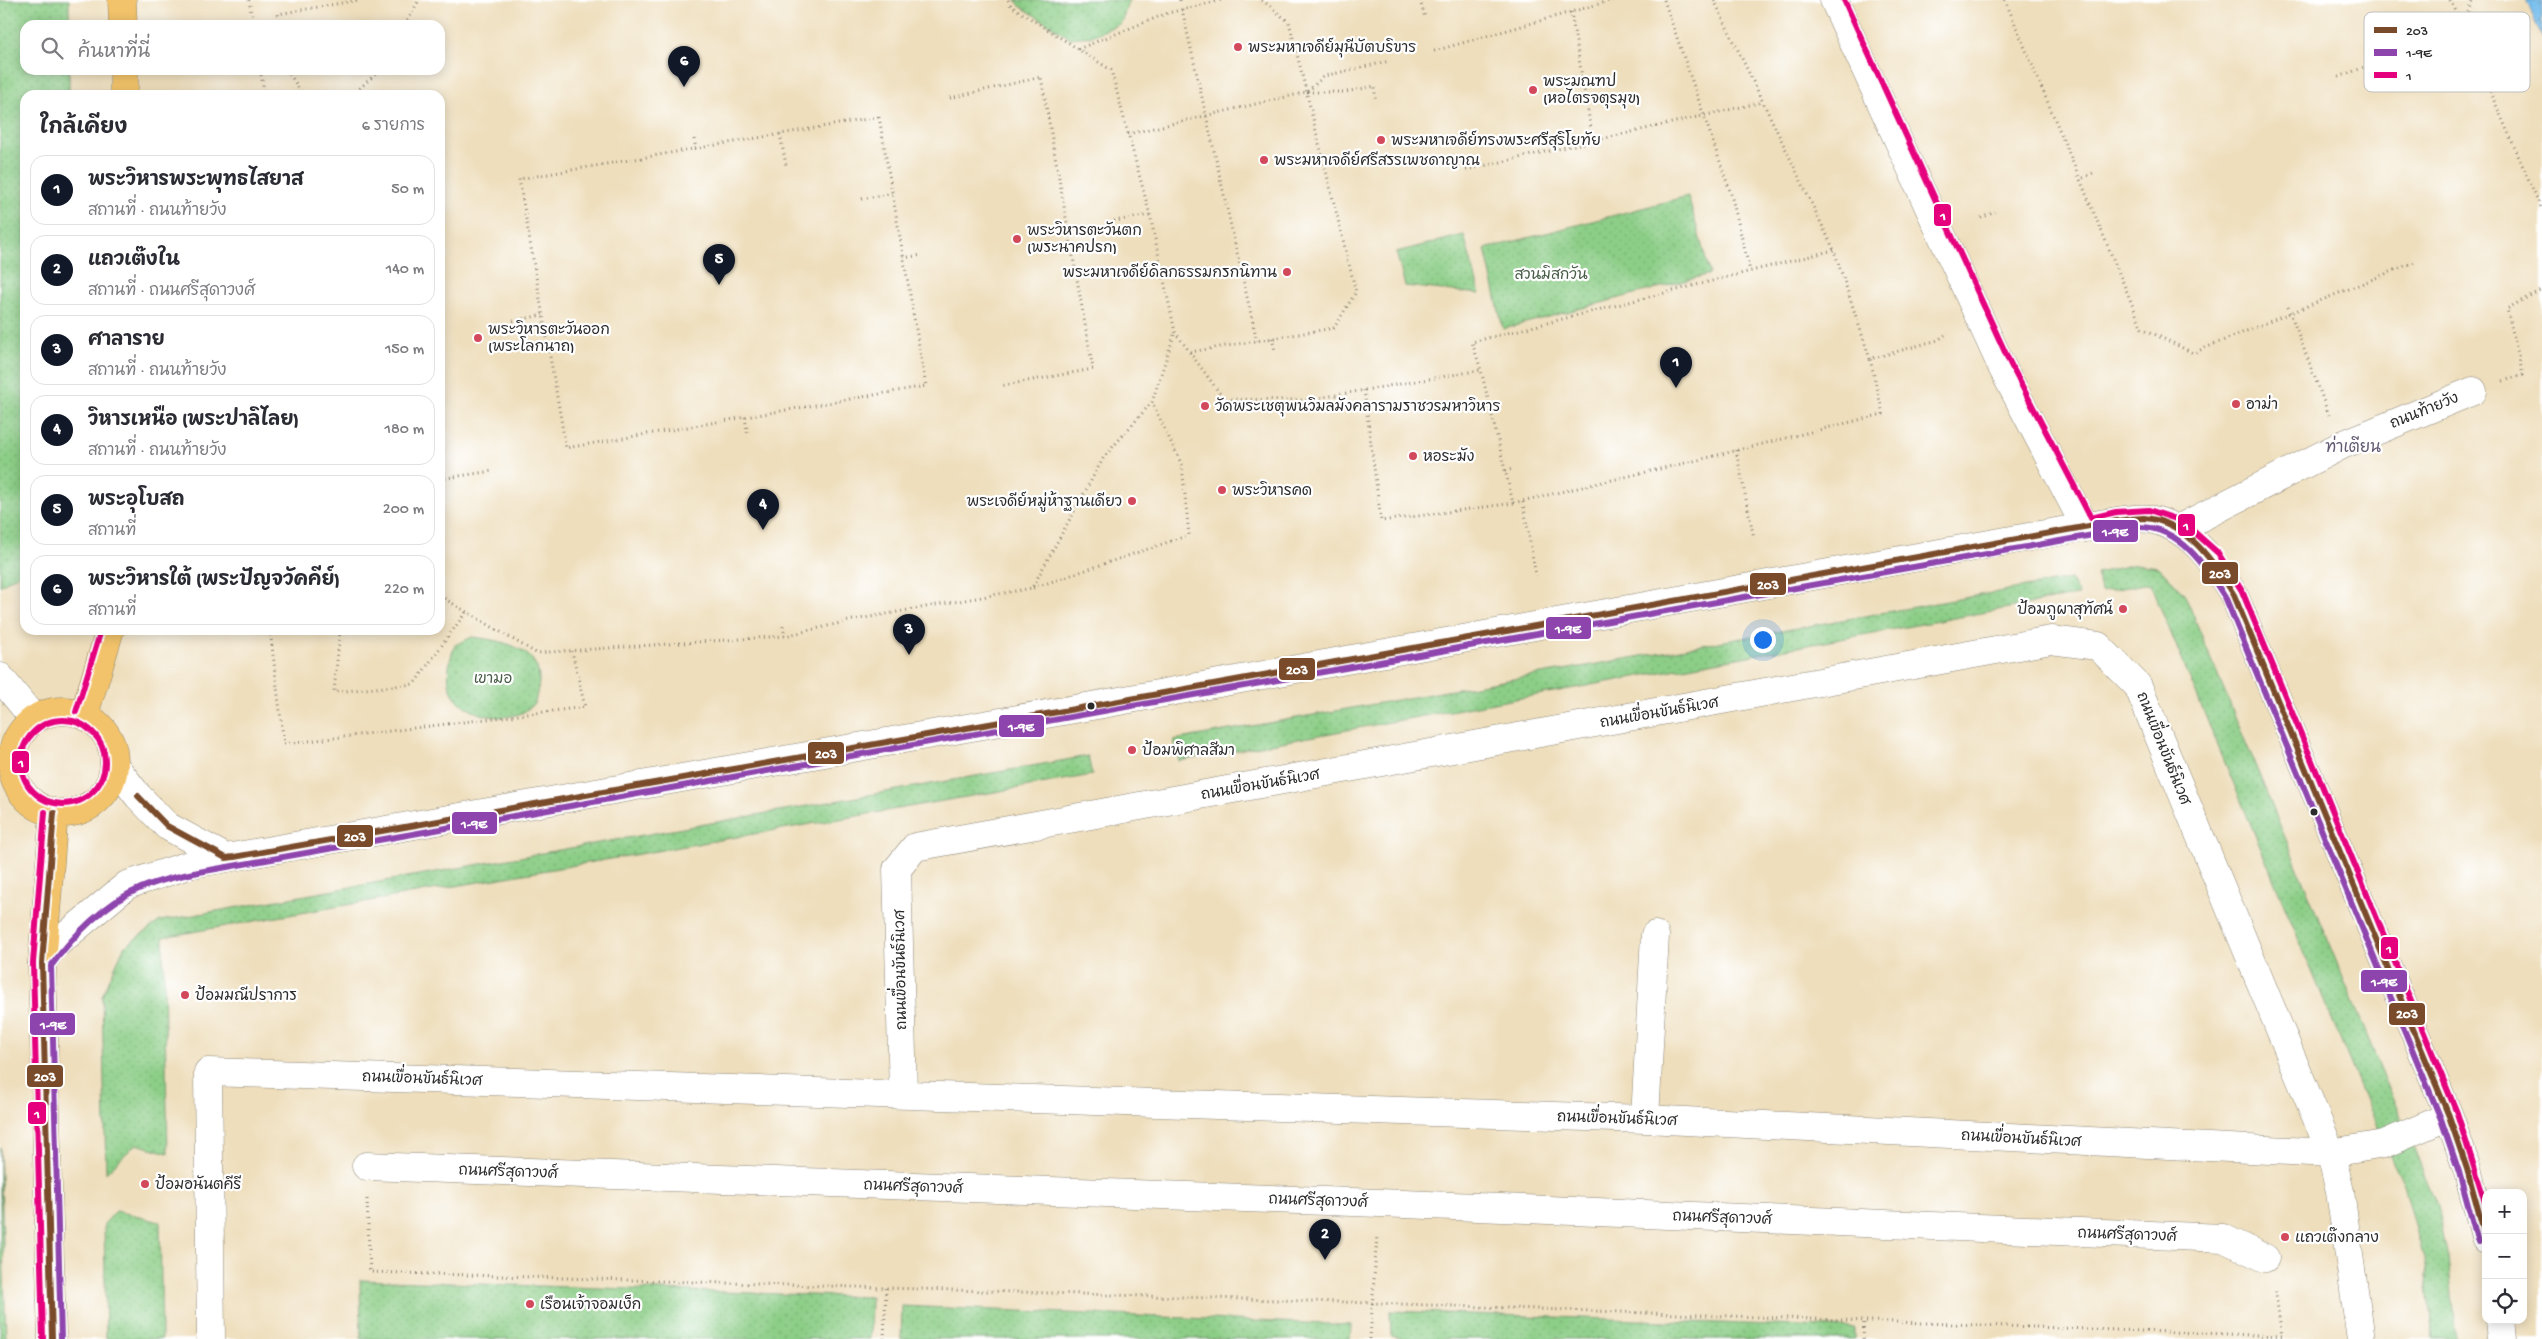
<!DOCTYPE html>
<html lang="th">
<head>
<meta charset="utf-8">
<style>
  :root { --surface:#fff; --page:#f2f2f3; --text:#2b2b33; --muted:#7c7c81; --line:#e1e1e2; --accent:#111827 }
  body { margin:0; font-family:"Gochi Hand","Playpen Sans Thai",sans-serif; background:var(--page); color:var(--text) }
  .controls { position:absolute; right:15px; bottom:15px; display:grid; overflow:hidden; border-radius:10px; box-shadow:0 2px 12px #0003 }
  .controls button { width:45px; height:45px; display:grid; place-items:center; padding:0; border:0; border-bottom:1px solid var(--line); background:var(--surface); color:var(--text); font:25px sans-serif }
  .you { position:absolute; left:1762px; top:639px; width:18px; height:18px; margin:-12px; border:4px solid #fff; border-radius:50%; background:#1a73e8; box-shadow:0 0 0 8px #1a73e833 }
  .badge { display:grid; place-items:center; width:32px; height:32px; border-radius:50%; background:var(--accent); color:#fff; font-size:16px; font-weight:700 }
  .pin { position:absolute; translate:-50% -41px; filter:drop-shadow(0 1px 2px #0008) }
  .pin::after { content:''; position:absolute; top:26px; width:18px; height:15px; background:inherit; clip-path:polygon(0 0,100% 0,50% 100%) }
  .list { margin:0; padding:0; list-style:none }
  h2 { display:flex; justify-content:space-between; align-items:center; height:65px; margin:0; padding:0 20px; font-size:21px }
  h2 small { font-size:16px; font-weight:400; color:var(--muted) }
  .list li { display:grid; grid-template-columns:32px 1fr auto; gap:15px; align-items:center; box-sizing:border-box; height:70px; margin:0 10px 10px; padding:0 10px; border:1px solid var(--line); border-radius:15px }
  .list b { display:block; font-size:19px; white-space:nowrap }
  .list p { margin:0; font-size:16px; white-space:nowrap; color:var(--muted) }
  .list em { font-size:16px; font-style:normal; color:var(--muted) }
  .icon { flex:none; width:28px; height:28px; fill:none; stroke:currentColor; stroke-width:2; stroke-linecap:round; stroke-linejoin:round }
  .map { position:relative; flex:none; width:2542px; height:1339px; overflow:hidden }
  .search { position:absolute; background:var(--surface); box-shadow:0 2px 12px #0003; left:20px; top:20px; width:425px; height:55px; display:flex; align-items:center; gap:12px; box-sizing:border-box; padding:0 18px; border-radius:15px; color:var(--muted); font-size:19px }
  .panel { position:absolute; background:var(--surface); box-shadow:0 2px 12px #0003; left:20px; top:90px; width:425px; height:545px; border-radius:15px }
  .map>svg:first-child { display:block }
</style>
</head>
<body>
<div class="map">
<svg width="2542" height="1339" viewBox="0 0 2542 1339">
  <defs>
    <pattern id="grass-dots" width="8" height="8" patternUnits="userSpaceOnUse" patternTransform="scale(1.25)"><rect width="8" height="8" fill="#8cce87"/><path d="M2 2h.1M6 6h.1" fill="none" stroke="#79b175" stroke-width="1.8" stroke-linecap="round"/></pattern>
    <pattern id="water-ripples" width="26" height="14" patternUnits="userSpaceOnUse" patternTransform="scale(1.25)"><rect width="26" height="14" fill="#74bdec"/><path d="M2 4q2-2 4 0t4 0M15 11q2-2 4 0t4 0" fill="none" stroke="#5f9abf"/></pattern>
  </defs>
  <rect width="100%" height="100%" fill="#fff"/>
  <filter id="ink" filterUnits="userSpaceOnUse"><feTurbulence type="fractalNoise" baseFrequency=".02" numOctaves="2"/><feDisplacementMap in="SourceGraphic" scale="10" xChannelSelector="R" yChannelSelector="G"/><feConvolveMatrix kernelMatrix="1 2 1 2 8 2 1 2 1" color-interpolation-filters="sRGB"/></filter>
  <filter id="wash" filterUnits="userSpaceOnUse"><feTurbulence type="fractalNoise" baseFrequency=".0096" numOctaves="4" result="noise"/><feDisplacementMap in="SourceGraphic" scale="20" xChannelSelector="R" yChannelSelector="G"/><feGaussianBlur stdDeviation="1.12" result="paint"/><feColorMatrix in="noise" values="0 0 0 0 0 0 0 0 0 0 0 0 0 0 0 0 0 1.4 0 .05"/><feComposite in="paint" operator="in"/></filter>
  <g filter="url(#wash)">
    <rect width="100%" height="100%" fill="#eedebc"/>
    <path fill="url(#grass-dots)" stroke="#5c7c59" d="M 0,0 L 69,0 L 69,25 L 25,25 L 25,70 L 69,70 L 69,95 L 25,95 L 25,570 L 0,586 Z
      M 1016,0 L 1129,0 L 1121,23 L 1092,36 L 1070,38 L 1020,6 Z
      M 1688,196 L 1710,274 L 1503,329 L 1485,249 Z
      M 1464,235 L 1480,294 L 1405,286 L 1396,252 Z
      M 2136,564 L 2159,567 L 2184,593 L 2437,1205 L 2448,1258 L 2457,1339 L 2433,1339 L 2424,1259 L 2404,1185 L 2384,1144 L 2150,583 L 2101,592 L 2097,573 Z
      M 2070,579 L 2079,595 L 1179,761 L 1174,740 Z
      M 472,637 C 498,640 539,646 539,680 C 539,687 536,696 535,703 C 531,706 526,711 522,713 C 498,723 459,714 450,687 C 446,672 450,659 455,645 Z
      M 1088,756 L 1092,775 L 163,937 L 168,1153 L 136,1144 L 106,1173 L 102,996 L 124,947 L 160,921 Z
      M 0,1147 L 6,1339 L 0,1339 Z
      M 116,1211 L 160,1222 L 162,1339 L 106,1339 L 104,1224 Z
      M 360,1280 L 871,1297 L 870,1339 L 361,1339 Z
      M 902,1306 L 1351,1325 L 1350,1339 L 901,1339 Z
      M 1390,1311 L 1855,1328 L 1855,1339 L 1406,1339 L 1391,1336 Z"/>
    <path fill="url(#water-ripples)" stroke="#50748c" d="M 2526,0 L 2542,0 L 2542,38 Z"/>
    <path fill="#eedebc" d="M 2524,0 L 2526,0 L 2542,40 L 2540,39 Z"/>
  </g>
  <g filter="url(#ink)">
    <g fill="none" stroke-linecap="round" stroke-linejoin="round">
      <defs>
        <path id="minor" d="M 1834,0 L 2002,367 L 2086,528
          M 2178,529 L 2342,445 L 2473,391
          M 0,677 L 34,719
          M 114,765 L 138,796 L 167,826 L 226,858
          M 42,963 L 54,946 L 127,885 L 192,864 L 1086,707 L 2117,521 C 2127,520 2139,517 2149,519 C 2190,526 2214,562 2234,595 L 2449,1116 L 2467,1169 L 2486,1240
          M 903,1093 L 897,869 L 915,847 L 2051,640 L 2098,646 L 2138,686 L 2331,1153 L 2340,1192 L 2361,1339
          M 1645,1119 L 1655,935
          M 366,1166 L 1379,1203 L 2223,1238 L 2265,1258
          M 2499,1320 L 2501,1339
          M 211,1339 L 208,1072 L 1645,1119 L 2331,1153 L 2384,1144 L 2449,1116"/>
        <path id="major" d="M 122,0 L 123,25
          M 124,70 L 124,95
          M12 762a51 51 0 1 1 102 0a51 51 0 1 1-102 0Z
          M 84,715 L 110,630
          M 52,1339 L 42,963 L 54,813"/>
      </defs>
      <use href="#minor" stroke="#8c8474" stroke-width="29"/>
      <use href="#major" stroke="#8c8474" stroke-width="29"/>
      <path stroke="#8c8474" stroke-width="3" stroke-dasharray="1 4" stroke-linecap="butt" d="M 249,0 L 253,25
        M 1008,0 L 1011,6 L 1111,70 L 1150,215 L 1175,332 L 1224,399 L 1307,400 L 1481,370
        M 1180,0 L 1180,1
        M 1420,0 L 1425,18
        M 1664,0 L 1731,194 L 1750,271
        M 1714,0 L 1834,250
        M 2005,0 L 2142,328 L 2193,353 L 2417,261
        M 2450,0 L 2542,210
        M 1182,9 L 1257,341
        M 1571,12 L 1593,141
        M 280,25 L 278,14 L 359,0
        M 405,25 L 419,0
        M 1078,49 L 1168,13 L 1222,0
        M 1434,51 L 1613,0
        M 260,70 L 265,95
        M 287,70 L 303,95
        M 2339,77 L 2463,28 L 2472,0
        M 1307,92 L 1346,92 L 1375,86 L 1375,98
        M 352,95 L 380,70
        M 950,98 L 1041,77 L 1093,369 L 1000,386
        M 879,117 L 926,386 L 566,448 L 519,179 Z
        M 780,134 L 786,165
        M 1128,134 L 1307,92 L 1324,76 L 1390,61
        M 694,139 L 696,149
        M 1466,170 L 1763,102
        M 2083,178 L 2095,172
        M 862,199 L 892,193
        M 1981,218 L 1995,212
        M 1114,221 L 1150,215
        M 903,258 L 922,255
        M 2288,307 L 2329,415
        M 513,321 L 543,315
        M 1272,338 L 1275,351
        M 1190,352 L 1334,328 L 1356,292 L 1289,22 L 1262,0
        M 1870,359 L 1834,250 L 1472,342 L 1481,370 L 1513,503 L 1698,460 L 1883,414 L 1870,359 L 1938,340 L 1945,335
        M 2503,381 L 2523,375 L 2507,309 L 2542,289
        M 1364,390 L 1381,521 L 1514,503
        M 745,417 L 748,436
        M 1736,450 L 1754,538
        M 1505,471 L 1513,469
        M 440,479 L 492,471
        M 1523,502 L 1536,576
        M 1033,588 L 1189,535 L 1182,465 L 1152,402
        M 440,596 L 536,653 L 785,636 L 853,620 L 1032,588 L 1104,457 L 1152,402 L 1175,332
        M 783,626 L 785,636
        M 270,630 L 284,744 L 585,707 L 572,651
        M 340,630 L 334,692 L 414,684 L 466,612
        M 367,1199 L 370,1272 L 1373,1303 L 2282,1336 L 2275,1289
        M 884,1339 L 886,1288
        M 1370,1339 L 1377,1235
        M 1863,1339 L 1864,1321"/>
      <use href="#minor" stroke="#fff" stroke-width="28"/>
      <use href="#major" stroke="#f2c36a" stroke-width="28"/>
      <defs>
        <path id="bus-1" d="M 138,796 L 167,826 L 226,858 L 234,857 L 1086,707 L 2117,521 C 2126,520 2135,518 2144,518 C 2187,521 2214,562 2234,595 L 2449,1116 L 2467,1169 L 2486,1239
          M 52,1339 L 42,963 L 54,813"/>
        <path id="bus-2" d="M 61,1339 L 51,966 C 73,936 106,902 141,888 C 165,878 191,873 216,869 L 2138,527 C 2180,526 2207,568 2226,599 L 2441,1119 L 2459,1172 L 2478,1242"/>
        <path id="bus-3" d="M 1844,0 L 2010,363 L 2091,518 L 2116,512 L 2149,510 L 2182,521 L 2218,553 L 2242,591 L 2457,1113 L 2486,1205
          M 76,712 L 101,630
          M21 762a42 42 0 1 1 84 0a42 42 0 1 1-84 0Z
          M 43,1339 L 33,963 L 45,812"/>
      </defs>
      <use href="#bus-1" stroke="#fff" stroke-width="10"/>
      <use href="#bus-2" stroke="#fff" stroke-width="10"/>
      <use href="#bus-3" stroke="#fff" stroke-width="10"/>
      <use href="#bus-1" stroke="#7a4b2a" stroke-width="6"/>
      <use href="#bus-2" stroke="#8e44ad" stroke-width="6"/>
      <use href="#bus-3" stroke="#e5007d" stroke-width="6"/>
    </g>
  </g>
  <g fill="#d1495b" stroke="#fff" stroke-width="2">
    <circle cx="1238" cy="47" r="5"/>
    <circle cx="1533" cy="90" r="5"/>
    <circle cx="1381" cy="140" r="5"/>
    <circle cx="1264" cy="160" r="5"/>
    <circle cx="1017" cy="239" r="5"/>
    <circle cx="1287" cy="272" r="5"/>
    <circle cx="478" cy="338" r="5"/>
    <circle cx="2236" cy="404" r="5"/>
    <circle cx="1205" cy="406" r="5"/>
    <circle cx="1413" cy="456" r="5"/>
    <circle cx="1222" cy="490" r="5"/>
    <circle cx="1132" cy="501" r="5"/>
    <circle cx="2123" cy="609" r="5"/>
    <circle cx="1132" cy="750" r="5"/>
    <circle cx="185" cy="995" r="5"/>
    <circle cx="145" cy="1184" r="5"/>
    <circle cx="2285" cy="1237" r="5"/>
    <circle cx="530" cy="1304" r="5"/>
  </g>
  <g fill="#2b2b2b" stroke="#fff" stroke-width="2">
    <circle cx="1091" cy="706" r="4.5"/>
    <circle cx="2314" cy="812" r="4.5"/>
  </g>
  <g text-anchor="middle" stroke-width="4.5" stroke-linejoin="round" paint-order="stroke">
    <g font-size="15" fill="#2b2b2b" stroke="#fff" text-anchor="start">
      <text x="1248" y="52">พระมหาเจดีย์มุนีบัตบริขาร</text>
      <text x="1543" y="86">พระมณฑป<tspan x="1543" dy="17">(หอไตรจตุรมุข)</tspan></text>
      <text x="1391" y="145">พระมหาเจดีย์ทรงพระศรีสุริโยทัย</text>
      <text x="1274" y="165">พระมหาเจดีย์ศรีสรรเพชดาญาณ</text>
      <text x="1027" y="235">พระวิหารตะวันตก<tspan x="1027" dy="17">(พระนาคปรก)</tspan></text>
      <text x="1277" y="277" text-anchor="end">พระมหาเจดีย์ดิลกธรรมกรกนิทาน</text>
      <text x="488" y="334">พระวิหารตะวันออก<tspan x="488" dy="17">(พระโลกนาถ)</tspan></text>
      <text x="2246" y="409">อาม่า</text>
      <text x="1215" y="411">วัดพระเชตุพนวิมลมังคลารามราชวรมหาวิหาร</text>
      <text x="1423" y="461">หอระฆัง</text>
      <text x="1232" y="495">พระวิหารคด</text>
      <text x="1122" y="506" text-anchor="end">พระเจดีย์หมู่ห้าฐานเดียว</text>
      <text x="2113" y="614" text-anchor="end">ป้อมภูผาสุทัศน์</text>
      <text x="1142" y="755">ป้อมพิศาลสีมา</text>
      <text x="195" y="1000">ป้อมมณีปราการ</text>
      <text x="155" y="1189">ป้อมอนันตคีรี</text>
      <text x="2295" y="1242">แถวเต๊งกลาง</text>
      <text x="540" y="1309">เรือนเจ้าจอมเง็ก</text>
    </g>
    <g font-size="15" fill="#485c47" stroke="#fff">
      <text x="1551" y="279">สวนมิสกวัน</text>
      <text x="493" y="683">เขามอ</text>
    </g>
    <g font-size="15" fill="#2b2b2b" stroke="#fff">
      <text transform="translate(2424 410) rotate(-22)" y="5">ถนนท้ายวัง</text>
      <text transform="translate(1659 712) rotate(-10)" y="5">ถนนเขื่อนขันธ์นิเวศ</text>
      <text transform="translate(2164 748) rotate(68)" y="5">ถนนเขื่อนขันธ์นิเวศ</text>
      <text transform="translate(1260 784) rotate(-10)" y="5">ถนนเขื่อนขันธ์นิเวศ</text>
      <text transform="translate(900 970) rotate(-91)" y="5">ถนนเขื่อนขันธ์นิเวศ</text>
      <text transform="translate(422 1078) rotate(2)" y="5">ถนนเขื่อนขันธ์นิเวศ</text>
      <text transform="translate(1617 1118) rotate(2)" y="5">ถนนเขื่อนขันธ์นิเวศ</text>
      <text transform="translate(2021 1138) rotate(3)" y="5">ถนนเขื่อนขันธ์นิเวศ</text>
      <text transform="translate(508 1171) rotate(2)" y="5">ถนนศรีสุดาวงศ์</text>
      <text transform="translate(913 1186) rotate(2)" y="5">ถนนศรีสุดาวงศ์</text>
      <text transform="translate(1318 1200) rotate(2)" y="5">ถนนศรีสุดาวงศ์</text>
      <text transform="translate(1722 1217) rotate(2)" y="5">ถนนศรีสุดาวงศ์</text>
      <text transform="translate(2127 1234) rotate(2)" y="5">ถนนศรีสุดาวงศ์</text>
    </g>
    <g font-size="16" fill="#635971" stroke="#fff">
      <text x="2353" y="452">ท่าเตียน</text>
    </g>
  </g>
  <rect x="2364" y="12" width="166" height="80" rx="8" fill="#fff" stroke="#bfbfbf" stroke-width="1"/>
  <rect x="2374" y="27" width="23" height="6" fill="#7a4b2a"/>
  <rect x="2374" y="49" width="23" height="7" fill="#8e44ad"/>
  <rect x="2374" y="72" width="23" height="6" fill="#e5007d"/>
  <g font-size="14" fill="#2b2b2b">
    <text x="2406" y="35">203</text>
    <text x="2406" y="57">1-9E</text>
    <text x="2406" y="80">1</text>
  </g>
  <g stroke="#fff" stroke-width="2">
    <rect x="1933" y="203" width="19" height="24" rx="5" fill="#e5007d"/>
    <rect x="2177" y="513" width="19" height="24" rx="5" fill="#e5007d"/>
    <rect x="2092" y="519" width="47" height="24" rx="5" fill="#8e44ad"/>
    <rect x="2201" y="561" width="38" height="24" rx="5" fill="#7a4b2a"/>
    <rect x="1749" y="572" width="38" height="24" rx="5" fill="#7a4b2a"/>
    <rect x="1545" y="616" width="47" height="24" rx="5" fill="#8e44ad"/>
    <rect x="1278" y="657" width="38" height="24" rx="5" fill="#7a4b2a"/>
    <rect x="998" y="714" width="47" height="24" rx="5" fill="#8e44ad"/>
    <rect x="807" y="741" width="38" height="24" rx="5" fill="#7a4b2a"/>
    <rect x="11" y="750" width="19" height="24" rx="5" fill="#e5007d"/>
    <rect x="451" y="811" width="47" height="24" rx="5" fill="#8e44ad"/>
    <rect x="336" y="824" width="38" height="24" rx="5" fill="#7a4b2a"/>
    <rect x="2380" y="936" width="19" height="24" rx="5" fill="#e5007d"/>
    <rect x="2360" y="969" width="48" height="24" rx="5" fill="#8e44ad"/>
    <rect x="2388" y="1002" width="38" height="24" rx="5" fill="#7a4b2a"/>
    <rect x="29" y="1012" width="47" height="24" rx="5" fill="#8e44ad"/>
    <rect x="26" y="1064" width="38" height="24" rx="5" fill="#7a4b2a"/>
    <rect x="27" y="1101" width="20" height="24" rx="5" fill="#e5007d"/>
  </g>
  <g font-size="14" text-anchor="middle" font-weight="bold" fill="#fff">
    <text x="1943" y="220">1</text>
    <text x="2186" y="530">1</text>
    <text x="2115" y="536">1-9E</text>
    <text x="2220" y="578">203</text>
    <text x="1768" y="589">203</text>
    <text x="1568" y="633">1-9E</text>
    <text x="1297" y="674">203</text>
    <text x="1021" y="731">1-9E</text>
    <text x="826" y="758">203</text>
    <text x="21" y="767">1</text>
    <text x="474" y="828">1-9E</text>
    <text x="355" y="841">203</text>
    <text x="2389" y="953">1</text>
    <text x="2384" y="986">1-9E</text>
    <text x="2407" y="1018">203</text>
    <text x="53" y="1029">1-9E</text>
    <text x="45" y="1081">203</text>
    <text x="37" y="1118">1</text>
  </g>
</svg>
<div class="controls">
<button>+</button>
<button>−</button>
<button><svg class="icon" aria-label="locate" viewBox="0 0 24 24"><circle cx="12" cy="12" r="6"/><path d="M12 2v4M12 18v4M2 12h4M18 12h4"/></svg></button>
</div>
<div class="you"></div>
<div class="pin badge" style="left:1676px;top:388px">1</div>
<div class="pin badge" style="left:1325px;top:1260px">2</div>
<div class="pin badge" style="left:909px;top:655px">3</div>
<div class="pin badge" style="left:763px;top:530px">4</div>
<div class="pin badge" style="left:719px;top:285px">5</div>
<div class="pin badge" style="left:684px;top:87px">6</div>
<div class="search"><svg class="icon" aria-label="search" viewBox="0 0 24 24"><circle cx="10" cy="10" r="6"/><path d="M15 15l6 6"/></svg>ค้นหาที่นี่</div>
<section class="panel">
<h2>ใกล้เคียง<small>6 รายการ</small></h2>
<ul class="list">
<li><span class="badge">1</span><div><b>พระวิหารพระพุทธไสยาส</b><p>สถานที่ · ถนนท้ายวัง</p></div><em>50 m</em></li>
<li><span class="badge">2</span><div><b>แถวเต๊งใน</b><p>สถานที่ · ถนนศรีสุดาวงศ์</p></div><em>140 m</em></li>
<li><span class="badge">3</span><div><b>ศาลาราย</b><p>สถานที่ · ถนนท้ายวัง</p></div><em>150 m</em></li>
<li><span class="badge">4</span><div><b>วิหารเหนือ (พระปาลิไลย)</b><p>สถานที่ · ถนนท้ายวัง</p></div><em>180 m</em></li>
<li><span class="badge">5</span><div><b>พระอุโบสถ</b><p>สถานที่</p></div><em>200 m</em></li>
<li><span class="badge">6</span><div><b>พระวิหารใต้ (พระปัญจวัคคีย์)</b><p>สถานที่</p></div><em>220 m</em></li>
</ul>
</section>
</div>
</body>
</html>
